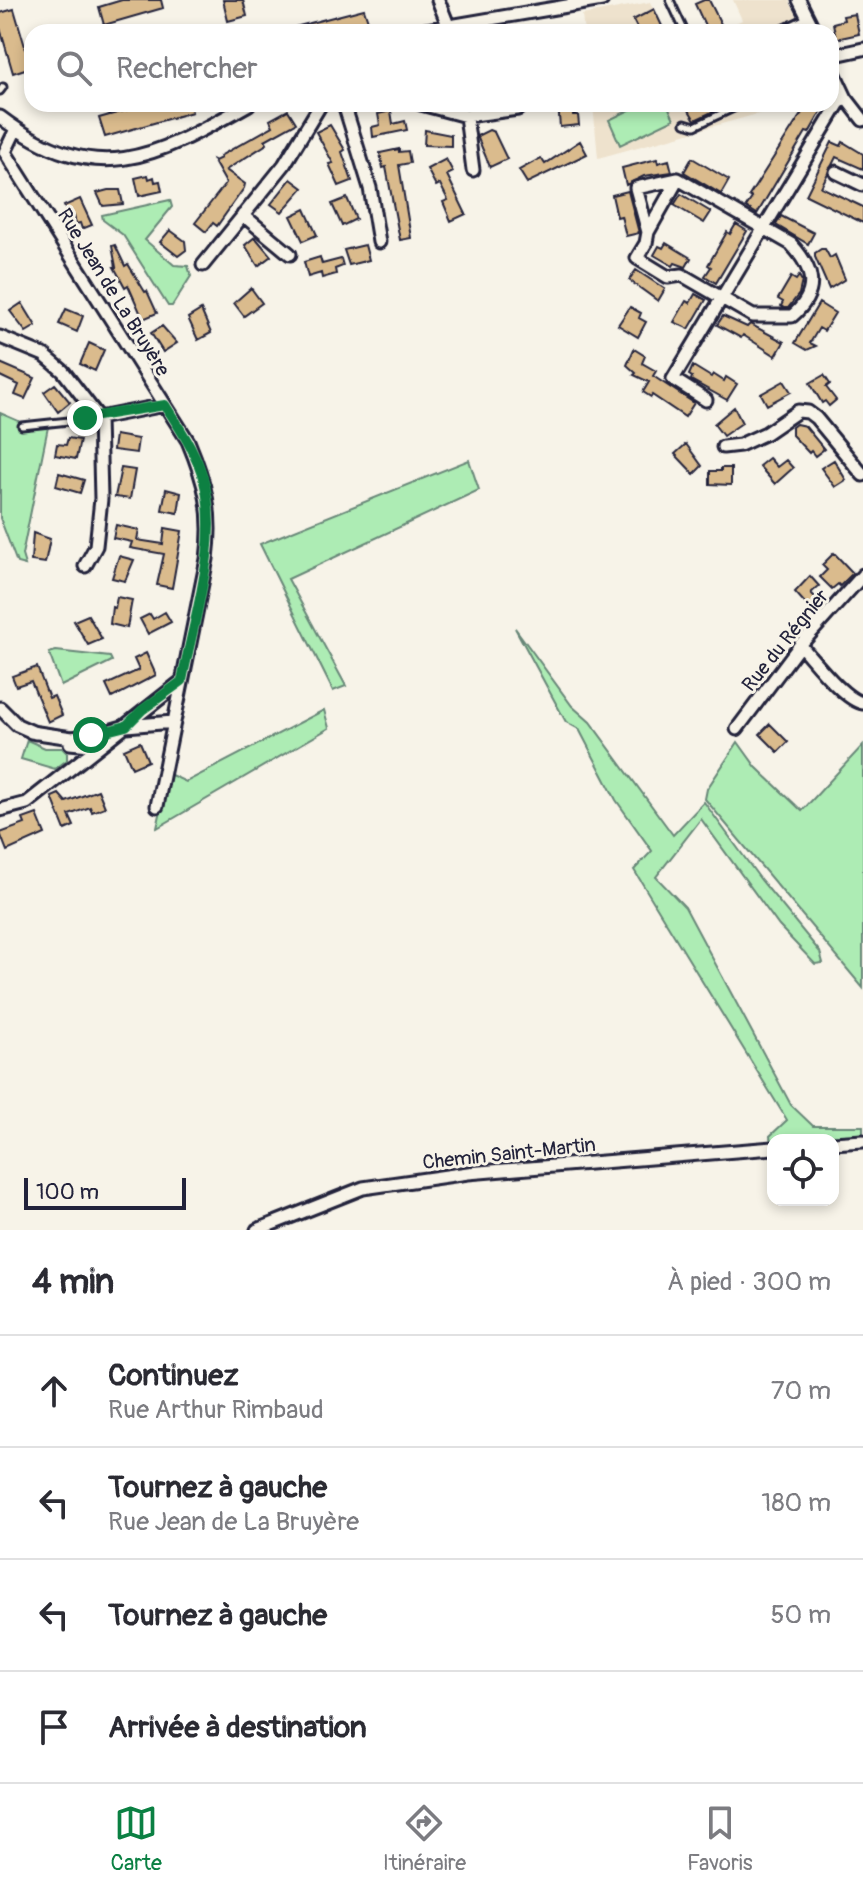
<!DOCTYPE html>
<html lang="fr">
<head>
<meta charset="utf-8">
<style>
  :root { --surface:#fff; --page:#f7f7f7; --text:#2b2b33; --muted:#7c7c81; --line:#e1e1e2; --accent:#0b8043 }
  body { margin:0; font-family:Pangolin,sans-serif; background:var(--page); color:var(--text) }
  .controls { position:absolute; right:24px; bottom:24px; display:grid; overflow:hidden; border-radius:16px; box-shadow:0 4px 12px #0003 }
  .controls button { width:72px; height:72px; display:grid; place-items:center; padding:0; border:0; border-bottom:2px solid var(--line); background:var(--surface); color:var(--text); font:40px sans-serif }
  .scale { position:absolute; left:24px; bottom:20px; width:162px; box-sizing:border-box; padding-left:8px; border:4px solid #22223b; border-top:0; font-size:22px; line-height:28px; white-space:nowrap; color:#22223b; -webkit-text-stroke:6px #f7f3e8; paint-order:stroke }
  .stop { position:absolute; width:24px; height:24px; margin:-18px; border:6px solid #0b8043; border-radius:50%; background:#fff }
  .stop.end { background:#0b8043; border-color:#fff; box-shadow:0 2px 8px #0008 }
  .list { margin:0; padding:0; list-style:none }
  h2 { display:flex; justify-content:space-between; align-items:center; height:104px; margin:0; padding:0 32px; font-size:34px }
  h2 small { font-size:26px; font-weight:400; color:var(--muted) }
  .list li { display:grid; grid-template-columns:52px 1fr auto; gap:24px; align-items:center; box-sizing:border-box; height:112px; padding:0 32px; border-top:2px solid var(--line) }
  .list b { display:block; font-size:30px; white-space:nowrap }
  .list p { margin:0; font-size:26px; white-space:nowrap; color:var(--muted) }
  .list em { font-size:26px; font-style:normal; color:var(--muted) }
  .icon { flex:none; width:44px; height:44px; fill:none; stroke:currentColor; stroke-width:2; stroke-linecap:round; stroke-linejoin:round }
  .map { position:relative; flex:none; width:863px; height:1230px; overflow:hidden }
  .search { position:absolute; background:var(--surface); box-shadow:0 4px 12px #0003; left:24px; right:24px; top:24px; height:88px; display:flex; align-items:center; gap:20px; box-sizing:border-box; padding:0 28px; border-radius:24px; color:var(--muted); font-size:30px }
  .sheet { height:552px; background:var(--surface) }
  nav { display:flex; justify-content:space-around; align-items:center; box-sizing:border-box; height:112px; border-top:2px solid var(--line); background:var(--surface); font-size:22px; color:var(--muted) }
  nav a { display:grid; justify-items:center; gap:4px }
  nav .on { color:var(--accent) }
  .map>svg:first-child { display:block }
</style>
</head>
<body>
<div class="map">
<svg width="863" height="1230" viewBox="0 0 863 1230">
  <rect width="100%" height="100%" fill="#f7f3e8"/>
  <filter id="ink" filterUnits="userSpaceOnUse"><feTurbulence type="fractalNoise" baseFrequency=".0125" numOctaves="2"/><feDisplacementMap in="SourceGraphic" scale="16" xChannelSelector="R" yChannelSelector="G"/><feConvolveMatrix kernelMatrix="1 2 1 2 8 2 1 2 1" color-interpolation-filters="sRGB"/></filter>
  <g filter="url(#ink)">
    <path fill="#eee2cd" d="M 733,0 L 789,0 L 805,32 L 718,32 L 742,20 Z
      M 650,2 L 665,31 L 677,26 L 680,32 L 584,32 L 582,15 Z
      M 593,104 L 794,104 L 598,158 Z"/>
    <path fill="#adecb4" stroke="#688778" stroke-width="2" d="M 642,104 L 667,104 L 674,119 L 620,145 L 609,120 Z
      M 170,200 L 172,207 L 145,240 L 174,265 L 188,266 L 191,276 L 172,306 L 168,306 L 123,235 L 103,220 L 102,215 Z
      M 0,413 L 23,423 L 24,430 L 48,427 L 22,555 L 25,565 L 17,563 L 0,518 Z
      M 469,460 L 479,490 L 288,579 L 346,686 L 333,691 L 260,544 Z
      M 515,628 L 572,706 L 590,722 L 673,835 L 704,802 L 761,880 L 820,952 L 823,963 L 815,964 L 779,926 L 701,819 L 656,877 L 685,907 L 791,1105 L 813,1126 L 863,1126 L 863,1135 L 813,1140 L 773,1140 L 771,1144 L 770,1136 L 787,1120 L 634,870 L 652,851 L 616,800 L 579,729 L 566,722 Z
      M 56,651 L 110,657 L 112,661 L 61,686 L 49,653 Z
      M 324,710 L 329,728 L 157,828 L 169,774 L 186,782 Z
      M 27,740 L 45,748 L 62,748 L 67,753 L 67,760 L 55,769 L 21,759 Z
      M 738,742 L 756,767 L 802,811 L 863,745 L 863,988 L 705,799 L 707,789 Z"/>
    <path fill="#dabb8d" stroke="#22223b" stroke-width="2" d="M 122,0 L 161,0 L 163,8 L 104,25 L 99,7 Z
      M 223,0 L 243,0 L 247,16 L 228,21 Z
      M 704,0 L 709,0 L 722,26 L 711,32 L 708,32 L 695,4 Z
      M 14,9 L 31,67 L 13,73 L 0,28 L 0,13 Z
      M 364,9 L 370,27 L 351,32 L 287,32 L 287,29 Z
      M 654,9 L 662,26 L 650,32 L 639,32 L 633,20 Z
      M 855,14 L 859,34 L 836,39 L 833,23 L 844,20 L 843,16 Z
      M 149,104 L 190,104 L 192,112 L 105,137 L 99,118 Z
      M 558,104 L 572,104 L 573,115 L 578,115 L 579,125 L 560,127 Z
      M 685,104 L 729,104 L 695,120 Z
      M 812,107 L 821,112 L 809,133 L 806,132 L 757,214 L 746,207 L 752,198 L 749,196 L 805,108 L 810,111 Z
      M 288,110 L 296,123 L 265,140 L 267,144 L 226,170 L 245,184 L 244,188 L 217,226 L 213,223 L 206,232 L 195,223 L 226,183 L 213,160 L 215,161 L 221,158 L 220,156 L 273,126 L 270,120 Z
      M 391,111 L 393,124 L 405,121 L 407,130 L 373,137 L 372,127 L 380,125 L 378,114 Z
      M 330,125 L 345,150 L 342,152 L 352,181 L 339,186 L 329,164 L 333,163 L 316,132 Z
      M 425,130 L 451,135 L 451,146 L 424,145 Z
      M 489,130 L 494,132 L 507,159 L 490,167 L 477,136 Z
      M 580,141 L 587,154 L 527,183 L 519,170 L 541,158 L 545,164 Z
      M 832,142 L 841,146 L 843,142 L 863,154 L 863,169 L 836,157 L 821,187 L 863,207 L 863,223 L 806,195 Z
      M 399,149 L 399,152 L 408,151 L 410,163 L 399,165 L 411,238 L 400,240 L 386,167 L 383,168 L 380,153 Z
      M 692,158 L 729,180 L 721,194 L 684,172 Z
      M 446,159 L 453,172 L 447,175 L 466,214 L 451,221 L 443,202 L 448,200 L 440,184 L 436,186 L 427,169 Z
      M 657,159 L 658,163 L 669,160 L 672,172 L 644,176 L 626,185 L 622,168 Z
      M 148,175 L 149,179 L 154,177 L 155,182 L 160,181 L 162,191 L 139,196 L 135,178 Z
      M 291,179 L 303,188 L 282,212 L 271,204 Z
      M 108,190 L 120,190 L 123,204 L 103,206 L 97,193 Z
      M 628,191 L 639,233 L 626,236 L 621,216 L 617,217 L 612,195 Z
      M 681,194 L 711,212 L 704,223 L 674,205 Z
      M 347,198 L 356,219 L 342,226 L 332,204 Z
      M 80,199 L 92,225 L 82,229 L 80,223 L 76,224 L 74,216 L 67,212 L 64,206 Z
      M 305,209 L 317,235 L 303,241 L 291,216 Z
      M 781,216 L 814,233 L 808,244 L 776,225 Z
      M 736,224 L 747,231 L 716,283 L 705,276 L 711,267 L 708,265 L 727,232 L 730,234 Z
      M 170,230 L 185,241 L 186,250 L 178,256 L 160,242 Z
      M 255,237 L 271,256 L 258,266 L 245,245 Z
      M 666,243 L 691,258 L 686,267 L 675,263 L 673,266 L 654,255 L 659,246 L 663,248 Z
      M 115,245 L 125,266 L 128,264 L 145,292 L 147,291 L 157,313 L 143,319 L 128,285 L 125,287 L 114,267 L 116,267 L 112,246 Z
      M 365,245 L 369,260 L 349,265 L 344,250 Z
      M 821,249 L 825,249 L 830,258 L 835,255 L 845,279 L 829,289 L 815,257 L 815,253 Z
      M 320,257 L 322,264 L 341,259 L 343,266 L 335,269 L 336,274 L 322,278 L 321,273 L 308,277 L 304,262 Z
      M 636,270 L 665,289 L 658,301 L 629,280 Z
      M 799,276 L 802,281 L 799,294 L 788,308 L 784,308 L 781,306 L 783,302 L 778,299 L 791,277 L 796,280 Z
      M 251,288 L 262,303 L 244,316 L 234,303 Z
      M 695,294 L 706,300 L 689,329 L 674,322 L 686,301 L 690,303 Z
      M 22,303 L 36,326 L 26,332 L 10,311 Z
      M 819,303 L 835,313 L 824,331 L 819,328 L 810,343 L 816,346 L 807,350 L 795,343 Z
      M 630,307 L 641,313 L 639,318 L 646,322 L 638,337 L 618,325 Z
      M 66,309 L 83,316 L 77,332 L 59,324 Z
      M 201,310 L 211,333 L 198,340 L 188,318 Z
      M 723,316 L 747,327 L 750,324 L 784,342 L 776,356 L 743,335 L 741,338 L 717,325 Z
      M 162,326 L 177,343 L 163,352 L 151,333 Z
      M 89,343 L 104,350 L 95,371 L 80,364 Z
      M 634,349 L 645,356 L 642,363 L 656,371 L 653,376 L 694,403 L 685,417 L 652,395 L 651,397 L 643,392 L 649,382 L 634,375 L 636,373 L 627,365 Z
      M 0,363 L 35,378 L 25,399 L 15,395 L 19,385 L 0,376 Z
      M 693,366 L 711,377 L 713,374 L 724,381 L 726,377 L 737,384 L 727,400 L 691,380 L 692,377 L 689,375 Z
      M 824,375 L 830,384 L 826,387 L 836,400 L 829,406 L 825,401 L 822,403 L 810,383 Z
      M 784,381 L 791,392 L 767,405 L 761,394 Z
      M 55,384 L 70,402 L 58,412 L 44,392 Z
      M 734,407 L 742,423 L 723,436 L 714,424 Z
      M 796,424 L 805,426 L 824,449 L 815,456 L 811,451 L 809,453 L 792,435 L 792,427 Z
      M 115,435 L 138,439 L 136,453 L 113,450 Z
      M 68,438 L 80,440 L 76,459 L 55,455 L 57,444 L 66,445 Z
      M 686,444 L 702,466 L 694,474 L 675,454 Z
      M 769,458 L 777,467 L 786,460 L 793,468 L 775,484 L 759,466 Z
      M 834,460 L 846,480 L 835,487 L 821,468 Z
      M 121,468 L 135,470 L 130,499 L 115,497 Z
      M 721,468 L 731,468 L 731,485 L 710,484 L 710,471 L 721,471 Z
      M 59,473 L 84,480 L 80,493 L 56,486 Z
      M 166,489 L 181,493 L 178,513 L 162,510 Z
      M 116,525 L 139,530 L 137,540 L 163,544 L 165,528 L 182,531 L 172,588 L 157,585 L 164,554 L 130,548 L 132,542 L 113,538 Z
      M 33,533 L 50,539 L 45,563 L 31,561 Z
      M 834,553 L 853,573 L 840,586 L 838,584 L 832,589 L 820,577 L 827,570 L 822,565 Z
      M 119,556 L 134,560 L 125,581 L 112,578 Z
      M 810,576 L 819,586 L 811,593 L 821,603 L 812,611 L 795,592 Z
      M 117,597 L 132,600 L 127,628 L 110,624 L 112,607 L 115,608 Z
      M 165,612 L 171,622 L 148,634 L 140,619 L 150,614 L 153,619 Z
      M 88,615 L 102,639 L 88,645 L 74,621 Z
      M 146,653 L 156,675 L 112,698 L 106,685 L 139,670 L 134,659 Z
      M 37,667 L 49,698 L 54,696 L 62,715 L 48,722 L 31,681 L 16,686 L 12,676 Z
      M 770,724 L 788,742 L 778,752 L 760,734 Z
      M 140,742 L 148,761 L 132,768 L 124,749 Z
      M 98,790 L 105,807 L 92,812 L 90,807 L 69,815 L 74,826 L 65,830 L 52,797 L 59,794 L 66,802 Z
      M 37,814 L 45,834 L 7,851 L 0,833 L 25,824 L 23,819 Z"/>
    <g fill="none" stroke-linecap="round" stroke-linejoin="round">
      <defs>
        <path id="service" d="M 670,0 L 685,32
          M 777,32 L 806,18
          M 0,91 L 3,87
          M 685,123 L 695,126 L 742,104
          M 22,426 L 97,418"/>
        <path id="minor" d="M 438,0 L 448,25
          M 799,0 L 815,32
          M 415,32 L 602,0
          M 831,56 L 863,49
          M 831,66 L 846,98 L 863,120
          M 344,104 L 370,188 L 379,242
          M 421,104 L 466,116 L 518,109
          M 466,116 L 473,170
          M 0,117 C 98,191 155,157 249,104
          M 16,129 L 5,152 L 188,441 C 206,484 213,513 207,559 L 157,806
          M 836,172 L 863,185
          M 678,179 L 791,244 C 814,269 820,292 792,316 L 753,316 L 682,275 L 668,277 L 637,258 L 646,243 L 648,232 Z
          M 243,215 L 290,254
          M 648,232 L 636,188 L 678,179
          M 203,265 L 284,165 L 321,104
          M 0,337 L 44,355 L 63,371 L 99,418 L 101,499 L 96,546 L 85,566
          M 706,400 L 673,379 L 839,103 L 846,98
          M 99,418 L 165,405
          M 723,447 L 740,445 L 766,433 L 798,411 L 808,412 L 816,418 L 863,475
          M 800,645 C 814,660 844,700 863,703
          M 0,708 L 17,725 L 35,733
          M 737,729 L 800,645 L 863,575
          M 31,732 L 72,738 L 99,734 L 126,726 L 173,722
          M 70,743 L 90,745
          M 0,810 L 27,803 L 182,681
          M 833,1143 L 863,1141
          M 257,1230 L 363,1188 L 468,1173 L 773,1148"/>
      </defs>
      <use href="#service" stroke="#22223b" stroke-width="11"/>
      <use href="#minor" stroke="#22223b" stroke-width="17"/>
      <use href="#service" stroke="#f7f3e8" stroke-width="5"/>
      <use href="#minor" stroke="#f7f3e8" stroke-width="11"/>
    </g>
  </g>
  <g fill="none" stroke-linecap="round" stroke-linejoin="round" filter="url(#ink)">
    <path stroke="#0b8043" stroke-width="10" d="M 85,418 L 165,405 C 180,429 197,453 204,481 C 220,543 194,618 182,681 L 142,710 L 126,726 L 91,735"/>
  </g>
  <g text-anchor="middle" stroke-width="6" stroke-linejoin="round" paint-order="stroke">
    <g font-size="20" fill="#22223b" stroke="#f7f3e8">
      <text transform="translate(114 292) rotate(58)" y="7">Rue Jean de La Bruyère</text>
      <text transform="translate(785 640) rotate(-51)" y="7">Rue du Régnier</text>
      <text transform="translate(509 1153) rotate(-6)" y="7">Chemin Saint-Martin</text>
    </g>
  </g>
</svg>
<div class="controls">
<button><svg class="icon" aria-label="locate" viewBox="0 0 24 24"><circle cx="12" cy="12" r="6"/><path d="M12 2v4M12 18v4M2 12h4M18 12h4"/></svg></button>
</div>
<div class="scale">100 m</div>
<div class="stop" style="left:91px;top:735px"></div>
<div class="stop end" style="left:85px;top:418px"></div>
<div class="search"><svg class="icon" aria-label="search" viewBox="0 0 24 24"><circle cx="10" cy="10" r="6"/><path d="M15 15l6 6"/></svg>Rechercher</div>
</div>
<section class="sheet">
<h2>4 min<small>À pied · 300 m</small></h2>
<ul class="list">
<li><svg class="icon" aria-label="ahead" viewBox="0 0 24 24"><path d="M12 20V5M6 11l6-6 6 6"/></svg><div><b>Continuez</b><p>Rue Arthur Rimbaud</p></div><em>70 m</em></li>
<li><svg class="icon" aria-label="left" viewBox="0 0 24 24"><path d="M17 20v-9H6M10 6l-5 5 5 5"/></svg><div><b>Tournez à gauche</b><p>Rue Jean de La Bruyère</p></div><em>180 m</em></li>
<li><svg class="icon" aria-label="left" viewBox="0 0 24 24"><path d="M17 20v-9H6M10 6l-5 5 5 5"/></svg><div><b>Tournez à gauche</b></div><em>50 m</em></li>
<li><svg class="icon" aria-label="arrive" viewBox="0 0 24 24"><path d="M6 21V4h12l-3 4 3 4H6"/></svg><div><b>Arrivée à destination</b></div></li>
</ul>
</section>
<nav>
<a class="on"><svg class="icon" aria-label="map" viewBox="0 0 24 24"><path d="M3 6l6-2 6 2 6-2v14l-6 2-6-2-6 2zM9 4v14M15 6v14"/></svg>Carte</a>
<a><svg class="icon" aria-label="directions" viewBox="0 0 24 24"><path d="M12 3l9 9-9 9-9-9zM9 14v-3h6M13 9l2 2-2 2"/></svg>Itinéraire</a>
<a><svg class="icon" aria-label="saved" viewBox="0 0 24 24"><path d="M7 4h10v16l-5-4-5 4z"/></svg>Favoris</a>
</nav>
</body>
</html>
